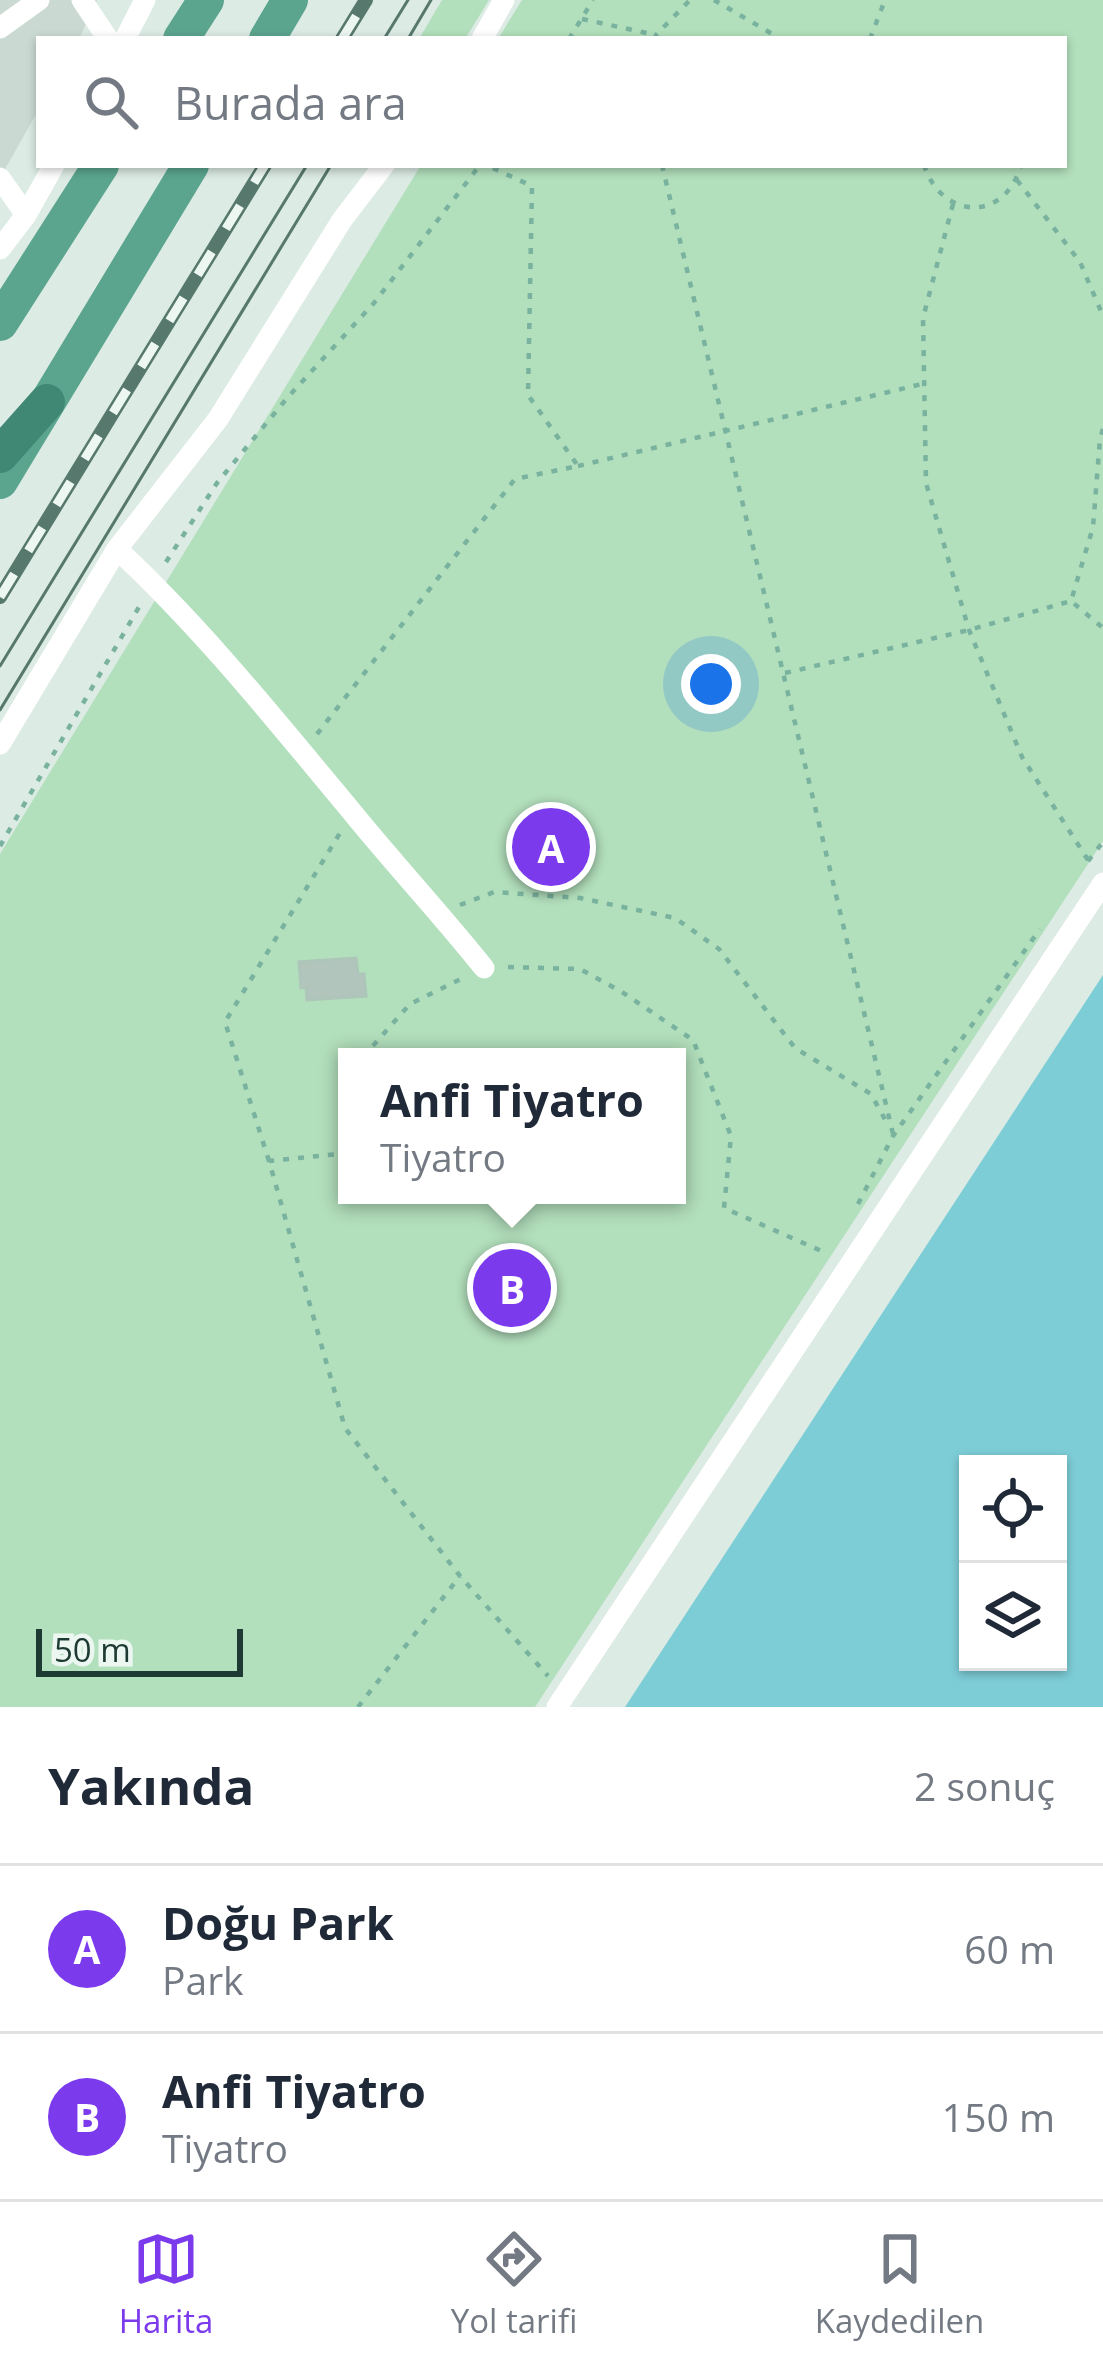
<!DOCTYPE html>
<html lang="tr">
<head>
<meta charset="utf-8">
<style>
  :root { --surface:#fff; --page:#f6f6f7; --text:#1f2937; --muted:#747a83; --line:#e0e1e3; --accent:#7c3aed }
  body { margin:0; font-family:"Open Sans",sans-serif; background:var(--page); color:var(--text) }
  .controls { position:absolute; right:36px; bottom:36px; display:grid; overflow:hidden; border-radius:0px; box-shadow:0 3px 9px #0004 }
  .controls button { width:108px; height:108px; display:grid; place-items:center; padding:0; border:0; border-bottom:3px solid var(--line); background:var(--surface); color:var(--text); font:60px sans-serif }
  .scale { position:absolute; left:36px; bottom:30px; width:207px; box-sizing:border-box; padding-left:12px; border:6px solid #1d3b32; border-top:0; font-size:33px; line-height:42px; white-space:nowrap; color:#1d3b32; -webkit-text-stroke:9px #edf7f2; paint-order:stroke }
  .you { position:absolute; left:711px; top:684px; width:42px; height:42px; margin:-30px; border:9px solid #fff; border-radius:50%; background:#1a73e8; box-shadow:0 0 0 18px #1a73e833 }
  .badge { display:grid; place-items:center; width:78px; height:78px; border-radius:50%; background:var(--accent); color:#fff; font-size:39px; font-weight:700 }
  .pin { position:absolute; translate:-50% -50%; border:6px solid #fff; box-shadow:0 3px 12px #0006 }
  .popup { position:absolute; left:338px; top:1048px; width:348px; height:156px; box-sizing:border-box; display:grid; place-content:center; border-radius:0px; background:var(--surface); filter:drop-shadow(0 3px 9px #0005); font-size:39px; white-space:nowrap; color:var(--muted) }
  .popup b { font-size:45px; color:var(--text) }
  .popup::after { content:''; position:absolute; left:50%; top:100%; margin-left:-24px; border:24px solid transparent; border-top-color:var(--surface) }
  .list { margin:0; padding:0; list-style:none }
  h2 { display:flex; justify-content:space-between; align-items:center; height:156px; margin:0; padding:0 48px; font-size:51px }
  h2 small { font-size:39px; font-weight:400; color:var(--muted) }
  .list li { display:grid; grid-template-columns:78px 1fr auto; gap:36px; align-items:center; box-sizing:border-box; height:168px; padding:0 48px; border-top:3px solid var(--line) }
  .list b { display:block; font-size:45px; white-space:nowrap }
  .list p { margin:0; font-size:39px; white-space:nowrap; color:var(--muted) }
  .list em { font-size:39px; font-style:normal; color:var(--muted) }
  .icon { flex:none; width:66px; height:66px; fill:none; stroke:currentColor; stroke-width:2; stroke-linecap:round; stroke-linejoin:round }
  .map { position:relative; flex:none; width:1103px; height:1707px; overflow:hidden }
  .search { position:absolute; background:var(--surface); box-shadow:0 3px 9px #0004; left:36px; right:36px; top:36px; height:132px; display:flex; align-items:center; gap:30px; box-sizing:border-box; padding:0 42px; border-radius:0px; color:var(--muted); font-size:45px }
  .sheet { height:492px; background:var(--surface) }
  nav { display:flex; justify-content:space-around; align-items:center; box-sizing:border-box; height:168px; border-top:3px solid var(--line); background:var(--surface); font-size:33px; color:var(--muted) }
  nav a { display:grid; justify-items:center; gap:6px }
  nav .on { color:var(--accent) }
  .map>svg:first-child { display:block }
</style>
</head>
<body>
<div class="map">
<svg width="1103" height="1707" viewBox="0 0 1103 1707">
  <rect width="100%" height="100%" fill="#dcebe4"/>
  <path fill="#cadad2" d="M 0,0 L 97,0 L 79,39 L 39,39 L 39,109 L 0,178 Z"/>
  <path fill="#b2dfbc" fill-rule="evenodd" d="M 442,0 L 489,0 L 465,39 L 419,39 Z
    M 522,0 L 1103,0 L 1103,841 L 535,1707 L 0,1707 L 0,854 L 421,165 L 1064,165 L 1064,39 L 498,39 ZM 347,1057 L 677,1057 L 677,1195 L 347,1195 Z"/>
  <path fill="#7dcdd7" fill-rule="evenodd" d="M 1103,975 L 1103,1707 L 625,1707 ZM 968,1464 L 1058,1464 L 1058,1662 L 968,1662 Z"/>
  <path fill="#b1c5bc" stroke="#aec5ba" stroke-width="3" d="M 356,958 L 358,974 L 364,974 L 366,996 L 307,1000 L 306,987 L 301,988 L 299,962 Z"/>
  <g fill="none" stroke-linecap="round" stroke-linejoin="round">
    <path stroke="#79b29e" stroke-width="4.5" stroke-dasharray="6 9" stroke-linecap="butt" d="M 714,0 L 781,39
      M 582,19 L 656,35
      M 569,39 L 593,0
      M 655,39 L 656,35 L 690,0
      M 870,39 L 885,0
      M 662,165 L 893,1134
      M 924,165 C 942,220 1005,223 1021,165
      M 1017,180 L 1080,262 L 1103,316
      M 953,204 L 923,318 L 926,483 L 969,630 L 1022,757 L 1088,860
      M 1103,429 L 1100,439 L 1093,527 L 1071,601 L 1103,628
      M 578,466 L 922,384
      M 166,562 L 217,483 L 288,397 L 374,303 L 480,165
      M 785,673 L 969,630 L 1071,601
      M 317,734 L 515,479 L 578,466 L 528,395 L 532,186 L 486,165
      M 0,846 L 139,607
      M 1088,861 L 1103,842
      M 460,905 L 494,892 L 580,898 L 675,918 L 719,949 L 795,1048 L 871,1094 L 888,1125
      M 508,967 L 580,969 L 622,992 L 693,1040 L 731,1136 L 724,1208 L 826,1253
      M 363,1057 L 410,1004 L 463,978
      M 347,1115 L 339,1154 L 269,1161 L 345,1428 L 460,1576 L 548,1676
      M 269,1161 L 225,1022 L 340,833
      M 858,1204 L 893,1136 L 1040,929
      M 358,1707 L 460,1576"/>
    <path stroke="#fff" stroke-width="21" d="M 82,0 L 108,39
      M 0,28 L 39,0
      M 125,39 L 145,0
      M 482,39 L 504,0
      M 0,178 L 26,215
      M 0,249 L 26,215 L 54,165
      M 117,549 C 203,629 277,722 352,812 C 395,865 441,914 484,968
      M 0,744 L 117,549 L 218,419 L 342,220 L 384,165
      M 557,1707 L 1103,883"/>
    <path stroke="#5ba58f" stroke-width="36" d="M 181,39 L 206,0
      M 267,39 L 290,0
      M 0,323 L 101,165
      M 0,481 L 191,165"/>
    <path stroke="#408874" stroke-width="36" d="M 0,455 L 47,402"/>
    <path stroke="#56786d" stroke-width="3" d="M 384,39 L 408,0
      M 408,39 L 431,0
      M 0,666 L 307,165
      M 0,710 L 331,165"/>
    <defs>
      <path id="rail" d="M 342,39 L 366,0
        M 0,597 L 265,165"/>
    </defs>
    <use href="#rail" stroke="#56786d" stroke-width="14"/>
    <use href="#rail" stroke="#edf7f2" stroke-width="9" stroke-dasharray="27" stroke-linecap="butt"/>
  </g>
</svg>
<div class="controls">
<button><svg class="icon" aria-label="locate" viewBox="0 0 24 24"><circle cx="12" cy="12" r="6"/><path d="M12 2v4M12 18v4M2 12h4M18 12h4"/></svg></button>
<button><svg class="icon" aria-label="layers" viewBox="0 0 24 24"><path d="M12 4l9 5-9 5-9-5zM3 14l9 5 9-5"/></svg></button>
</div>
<div class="scale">50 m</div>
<div class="you"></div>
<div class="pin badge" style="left:551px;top:847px">A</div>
<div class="pin badge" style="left:512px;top:1288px">B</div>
<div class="popup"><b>Anfi Tiyatro</b>Tiyatro</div>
<div class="search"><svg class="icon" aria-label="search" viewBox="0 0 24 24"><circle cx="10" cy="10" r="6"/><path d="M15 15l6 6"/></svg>Burada ara</div>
</div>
<section class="sheet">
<h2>Yakında<small>2 sonuç</small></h2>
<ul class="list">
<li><span class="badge">A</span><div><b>Doğu Park</b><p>Park</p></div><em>60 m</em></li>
<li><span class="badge">B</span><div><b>Anfi Tiyatro</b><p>Tiyatro</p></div><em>150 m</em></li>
</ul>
</section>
<nav>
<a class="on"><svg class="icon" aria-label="map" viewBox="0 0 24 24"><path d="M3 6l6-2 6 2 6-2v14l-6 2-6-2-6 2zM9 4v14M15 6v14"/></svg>Harita</a>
<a><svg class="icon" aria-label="directions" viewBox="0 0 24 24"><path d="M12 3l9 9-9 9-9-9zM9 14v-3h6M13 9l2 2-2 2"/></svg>Yol tarifi</a>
<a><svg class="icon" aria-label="saved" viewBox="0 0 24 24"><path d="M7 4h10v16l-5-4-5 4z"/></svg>Kaydedilen</a>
</nav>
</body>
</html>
